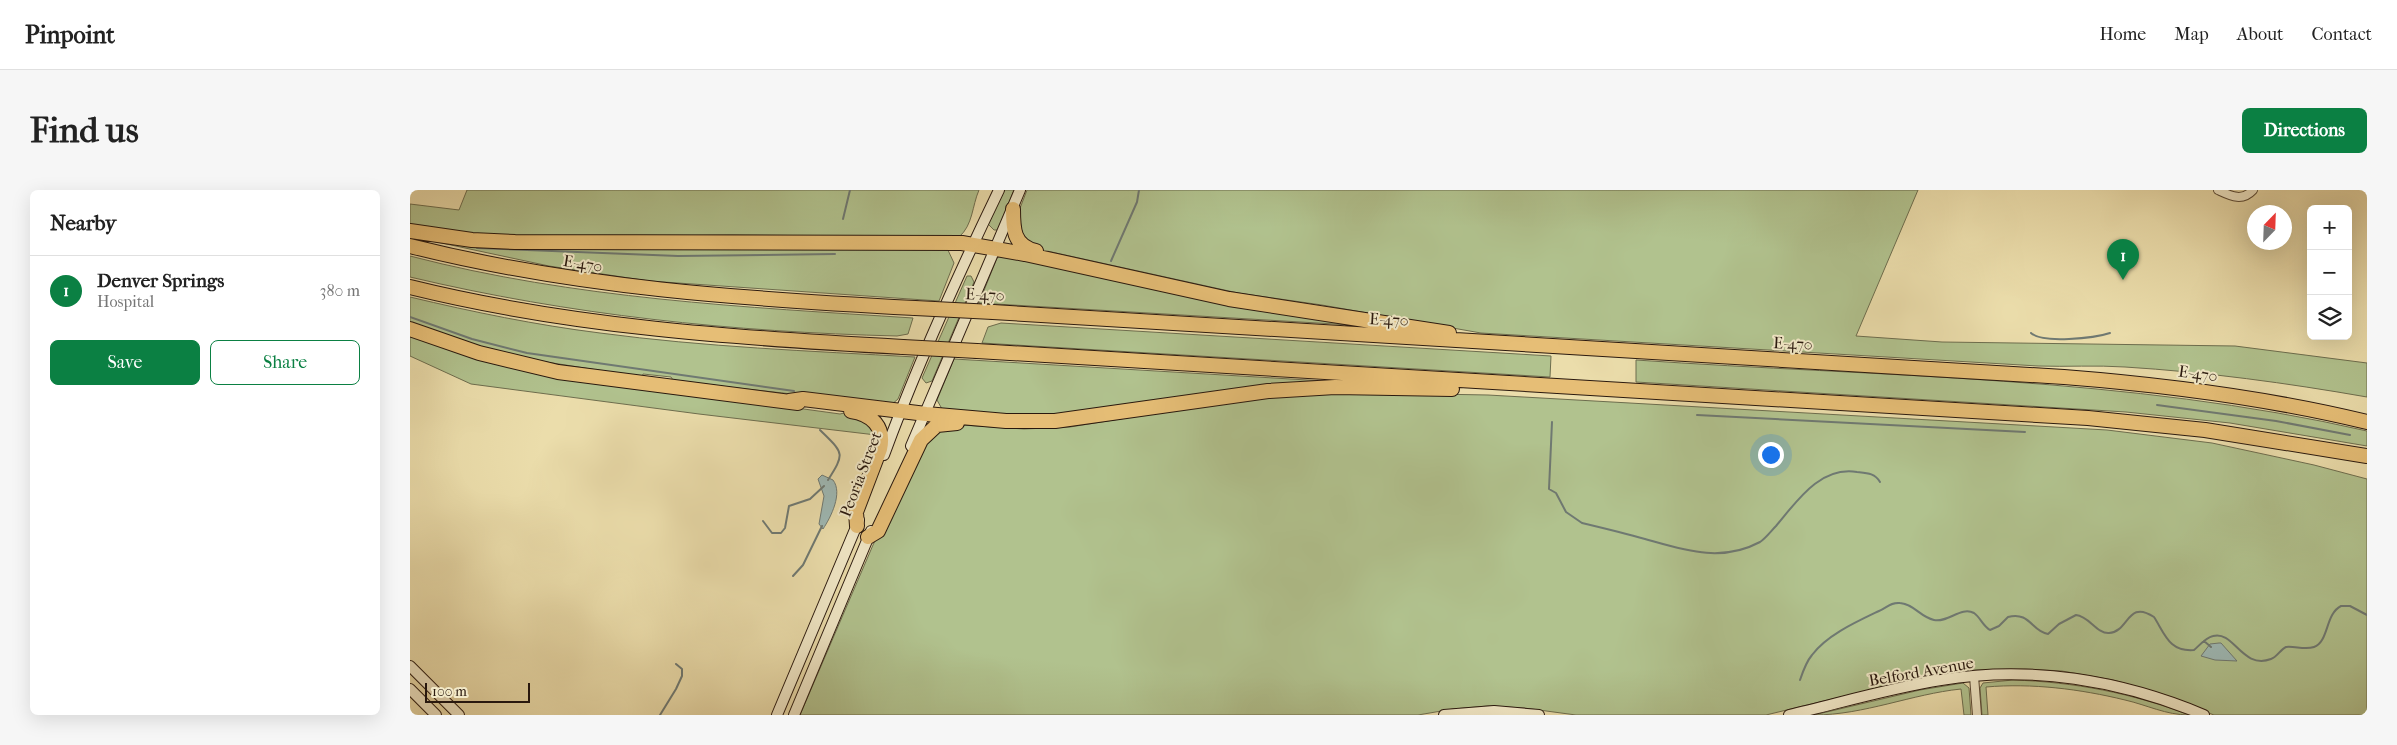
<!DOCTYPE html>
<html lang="en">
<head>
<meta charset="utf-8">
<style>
  :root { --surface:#fff; --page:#f6f6f6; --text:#222; --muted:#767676; --line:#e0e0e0; --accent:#0b8043 }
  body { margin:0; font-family:"IM FELL French Canon",serif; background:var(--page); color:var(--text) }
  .controls { position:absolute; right:15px; top:15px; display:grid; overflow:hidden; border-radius:8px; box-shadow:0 5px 20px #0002 }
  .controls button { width:45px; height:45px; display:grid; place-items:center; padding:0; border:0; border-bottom:1px solid var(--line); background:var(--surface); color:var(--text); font:25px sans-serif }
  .compass { position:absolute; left:1837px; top:15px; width:45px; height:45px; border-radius:50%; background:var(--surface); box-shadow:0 5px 20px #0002; rotate:23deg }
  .scale { position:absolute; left:15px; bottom:12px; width:105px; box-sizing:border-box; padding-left:5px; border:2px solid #29180e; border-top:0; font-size:14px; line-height:18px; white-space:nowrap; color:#29180e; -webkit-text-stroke:4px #f2e9c8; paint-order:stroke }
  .you { position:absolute; left:1360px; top:264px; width:18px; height:18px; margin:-12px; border:4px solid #fff; border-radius:50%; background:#1a73e8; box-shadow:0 0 0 8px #1a73e833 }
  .badge { display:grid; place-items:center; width:32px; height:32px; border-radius:50%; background:var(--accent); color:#fff; font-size:16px; font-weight:700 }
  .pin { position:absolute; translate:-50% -41px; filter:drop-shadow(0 1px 2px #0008) }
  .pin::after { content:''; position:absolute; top:26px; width:18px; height:15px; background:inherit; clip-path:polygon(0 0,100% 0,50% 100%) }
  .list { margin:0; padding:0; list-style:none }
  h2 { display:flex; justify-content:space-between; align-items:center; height:65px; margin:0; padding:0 20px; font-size:21px }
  h2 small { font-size:16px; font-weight:400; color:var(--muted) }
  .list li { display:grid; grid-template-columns:32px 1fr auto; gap:15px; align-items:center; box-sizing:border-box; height:70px; padding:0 20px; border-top:1px solid var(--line) }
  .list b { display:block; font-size:19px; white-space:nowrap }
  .list p { margin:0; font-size:16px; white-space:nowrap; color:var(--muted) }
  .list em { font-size:16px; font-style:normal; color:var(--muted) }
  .actions { display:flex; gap:10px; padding:15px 20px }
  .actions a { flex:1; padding:11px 0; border:1px solid var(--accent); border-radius:8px; text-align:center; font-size:18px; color:var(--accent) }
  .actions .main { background:var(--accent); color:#fff }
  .icon { flex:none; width:28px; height:28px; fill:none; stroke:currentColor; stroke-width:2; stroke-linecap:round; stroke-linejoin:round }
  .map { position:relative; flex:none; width:1957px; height:525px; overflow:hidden; border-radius:8px }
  header { display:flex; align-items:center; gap:30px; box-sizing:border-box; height:70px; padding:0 25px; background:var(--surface); border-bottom:1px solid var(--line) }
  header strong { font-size:24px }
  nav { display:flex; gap:28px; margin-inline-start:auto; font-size:18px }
  .intro { display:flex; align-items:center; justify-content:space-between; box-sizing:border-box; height:120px; padding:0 30px }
  h1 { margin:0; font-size:35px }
  .button { padding:12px 22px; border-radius:8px; background:var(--accent); color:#fff; font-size:18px; font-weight:700 }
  main { display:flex; gap:30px; padding:0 30px }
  aside { flex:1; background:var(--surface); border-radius:8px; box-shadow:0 5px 20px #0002 }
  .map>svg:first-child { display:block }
</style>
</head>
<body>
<header>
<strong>Pinpoint</strong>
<nav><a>Home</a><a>Map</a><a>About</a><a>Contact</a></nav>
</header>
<div class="intro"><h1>Find us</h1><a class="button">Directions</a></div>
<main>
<aside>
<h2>Nearby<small></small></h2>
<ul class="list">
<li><span class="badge">1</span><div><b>Denver Springs</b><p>Hospital</p></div><em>380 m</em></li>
</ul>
<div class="actions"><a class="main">Save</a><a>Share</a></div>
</aside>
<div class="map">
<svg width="1957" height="525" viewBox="0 0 1957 525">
  <rect width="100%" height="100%" fill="#ebddab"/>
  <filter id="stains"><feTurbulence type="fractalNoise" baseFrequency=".004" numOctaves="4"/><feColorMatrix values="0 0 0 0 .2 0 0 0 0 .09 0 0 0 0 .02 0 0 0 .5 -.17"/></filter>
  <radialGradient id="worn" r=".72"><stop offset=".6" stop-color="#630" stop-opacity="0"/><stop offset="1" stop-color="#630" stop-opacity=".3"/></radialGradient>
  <path fill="#b1c28e" stroke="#6d6d4e" d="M 57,0 L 569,0 C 562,16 563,35 549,47 L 322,45 L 92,48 L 0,37 L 0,14 L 49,20 Z
    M 593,0 L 604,0 L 588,40 L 584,40 L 578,34 Z
    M 617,0 L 1508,0 L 1446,146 L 1532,152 L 1825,156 L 1957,173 L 1957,207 C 1877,193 1796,182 1715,177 C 1686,175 1657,177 1628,176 L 1071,143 L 912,115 L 828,103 L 628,59 L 616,53 L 607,26 Z
    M 13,49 L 254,59 L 537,58 L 544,73 L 529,111 L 239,91 L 139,76 Z
    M 0,66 C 165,109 334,117 503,128 L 498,144 L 487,146 C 323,142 160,125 0,87 Z
    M 590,66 L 958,136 L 569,113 L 587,68 Z
    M 557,86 L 561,86 L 564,92 L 522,191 L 516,193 L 512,188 Z
    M 0,107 C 63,122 126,135 190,143 C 295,157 400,161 505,167 L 488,209 L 481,215 C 408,206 335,200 263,190 L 261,187 L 233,184 L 232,187 L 98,166 L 0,134 Z
    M 591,133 L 1141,166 L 1140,187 L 572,153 L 578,137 Z
    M 0,144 L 12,150 L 343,212 L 430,224 L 438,222 L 452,226 L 466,245 L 289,224 L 61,194 L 0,166 Z
    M 544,169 L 914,191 L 664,224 L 604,225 L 532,219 L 527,210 Z
    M 1226,170 C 1470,187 1718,186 1957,241 L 1957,256 L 1820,233 L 1716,222 L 1226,192 Z
    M 915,202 L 1078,205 L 1697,240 L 1802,253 L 1904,275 L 1957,289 L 1957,525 L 1804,525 L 1732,498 L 1703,490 L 1652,481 L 1615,479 L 1566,480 L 1513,487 L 1356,525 L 1166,525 L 1114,518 L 1078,516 L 1043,519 L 1008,525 L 390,525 L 463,355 L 510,256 L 519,245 L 551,235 L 614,239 L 660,237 L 816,212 Z
    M 1603,490 C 1664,492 1722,503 1779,525 C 1756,525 1737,515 1715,510 C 1670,499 1622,493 1576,497 L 1578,525 L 1572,525 L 1570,498 L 1573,493 Z
    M 1553,493 L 1559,498 L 1561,525 L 1554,525 L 1551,499 C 1502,504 1454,525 1404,525 L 1510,500 Z"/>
  <path fill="#9eb9b5" stroke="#6f7972" d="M 412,285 L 423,290 C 433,303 421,327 413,339 L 409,334 L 414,306 L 408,289 Z
    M 1809,453 L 1811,453 L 1827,471 L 1805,470 L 1791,466 L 1800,454 Z"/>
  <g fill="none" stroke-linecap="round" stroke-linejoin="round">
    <path stroke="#6f7972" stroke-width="2" d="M 433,29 L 440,0
      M 67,58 L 268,66 L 425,64
      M 701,71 L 727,12 L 729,0
      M 0,127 L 62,149 L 117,163 L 384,201
      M 1621,143 C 1632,154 1685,148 1700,143
      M 1747,215 L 1866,231 L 1940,245
      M 1287,225 L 1615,242
      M 1142,232 L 1139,299 L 1146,303 L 1156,322 L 1172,333 C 1193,338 1214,343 1235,349 C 1274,360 1311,373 1350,352 C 1356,348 1361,341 1366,336 C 1387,311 1410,276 1447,282 C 1457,283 1465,283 1470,292
      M 410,240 C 433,263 436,262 418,290
      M 353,331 L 362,343 L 371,343 L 375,338 L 379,316 L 400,309 L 414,296
      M 383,386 L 393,375 L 412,336
      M 1794,451 L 1801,457
      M 1390,490 C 1393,481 1396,472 1402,465 C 1417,445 1446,432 1469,421 C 1477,418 1480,412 1490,413 C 1504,414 1510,427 1524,430 C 1538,433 1551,416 1564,423 C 1570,427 1573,436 1580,440 L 1589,436 L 1598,427 C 1620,421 1622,442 1638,444 L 1649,434 L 1666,425 C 1679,426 1687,444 1699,443 C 1719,442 1717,409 1744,427 C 1755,444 1759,462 1784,460 C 1790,455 1795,448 1803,446 C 1824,440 1832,480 1861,469 C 1867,467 1870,460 1876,457 C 1885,456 1895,460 1904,457 C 1919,452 1915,424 1931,416 L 1940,416 L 1957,425
      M 250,525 L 266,499 L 272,486 L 272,479 L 266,474"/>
    <defs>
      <path id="street" d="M 1808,0 C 1821,6 1832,12 1843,0
        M 1564,486 L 1567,525"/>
      <path id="secondary" d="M 501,256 L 610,0
        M 474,265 C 507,175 547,87 589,0
        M 0,476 L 49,525
        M 0,499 L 26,525
        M 367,525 L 449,330
        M 384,525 L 461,341
        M 1034,525 L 1084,521 L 1129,525
        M 1379,525 C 1430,513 1480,498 1531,490 C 1620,475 1711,490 1794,525"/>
      <path id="highway" d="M 603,19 C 603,38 603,56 626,61
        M 0,41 L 62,50 L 105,52 L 552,53 L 615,64 L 819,109 L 1039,143
        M 0,56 C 168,98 333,109 505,118
        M 0,97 C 162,137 327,148 493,157
        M 583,122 L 1654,187 C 1756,195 1858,208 1957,232
        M 0,139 L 69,163 L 148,182 L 388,213
        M 567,161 L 1678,228 L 1795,240 L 1957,266
        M 379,211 L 393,209 L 516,224 L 596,231 L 645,231 L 858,201 L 925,197 L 1042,199
        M 441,221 C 462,224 475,237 470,259 L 446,322 L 447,336
        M 458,347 L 468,341 L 511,250 L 527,235 L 547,233"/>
    </defs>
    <use href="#street" stroke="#5a4935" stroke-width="10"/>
    <use href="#secondary" stroke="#29180e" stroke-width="12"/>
    <use href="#highway" stroke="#29180e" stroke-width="16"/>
    <use href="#street" stroke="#f2e9c8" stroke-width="8"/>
    <use href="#secondary" stroke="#f2e9c8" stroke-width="10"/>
    <use href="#highway" stroke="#e6be76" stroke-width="14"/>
    <defs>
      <path id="highway-bridge" d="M 505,118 L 583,122
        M 493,157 L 567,161"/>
    </defs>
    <use href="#highway-bridge" stroke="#29180e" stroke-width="16" stroke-linecap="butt"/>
    <use href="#highway-bridge" stroke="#e6be76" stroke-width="14"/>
  </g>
  <g text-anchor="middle" stroke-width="4" stroke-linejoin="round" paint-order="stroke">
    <g font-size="16" fill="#29180e" stroke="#f2e9c8">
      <text transform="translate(173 73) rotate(9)" y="6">E-470</text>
      <text transform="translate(575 104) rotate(3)" y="6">E-470</text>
      <text transform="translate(979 129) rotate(3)" y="6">E-470</text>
      <text transform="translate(1383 153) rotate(3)" y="6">E-470</text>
      <text transform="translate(1788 183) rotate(8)" y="6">E-470</text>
      <text transform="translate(450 284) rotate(-69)" y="6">Peoria Street</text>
      <text transform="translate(1511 481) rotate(-10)" y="6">Belford Avenue</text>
    </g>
  </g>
  <rect width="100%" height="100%" filter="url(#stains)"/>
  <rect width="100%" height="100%" fill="url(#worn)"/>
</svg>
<div class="controls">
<button>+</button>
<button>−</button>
<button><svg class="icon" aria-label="layers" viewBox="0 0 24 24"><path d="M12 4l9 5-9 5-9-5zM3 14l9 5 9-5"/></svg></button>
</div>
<svg class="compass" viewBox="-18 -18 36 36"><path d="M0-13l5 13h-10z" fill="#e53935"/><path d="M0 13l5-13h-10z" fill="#767676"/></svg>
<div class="scale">100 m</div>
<div class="you"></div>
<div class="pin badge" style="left:1713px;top:90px">1</div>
</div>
</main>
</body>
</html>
